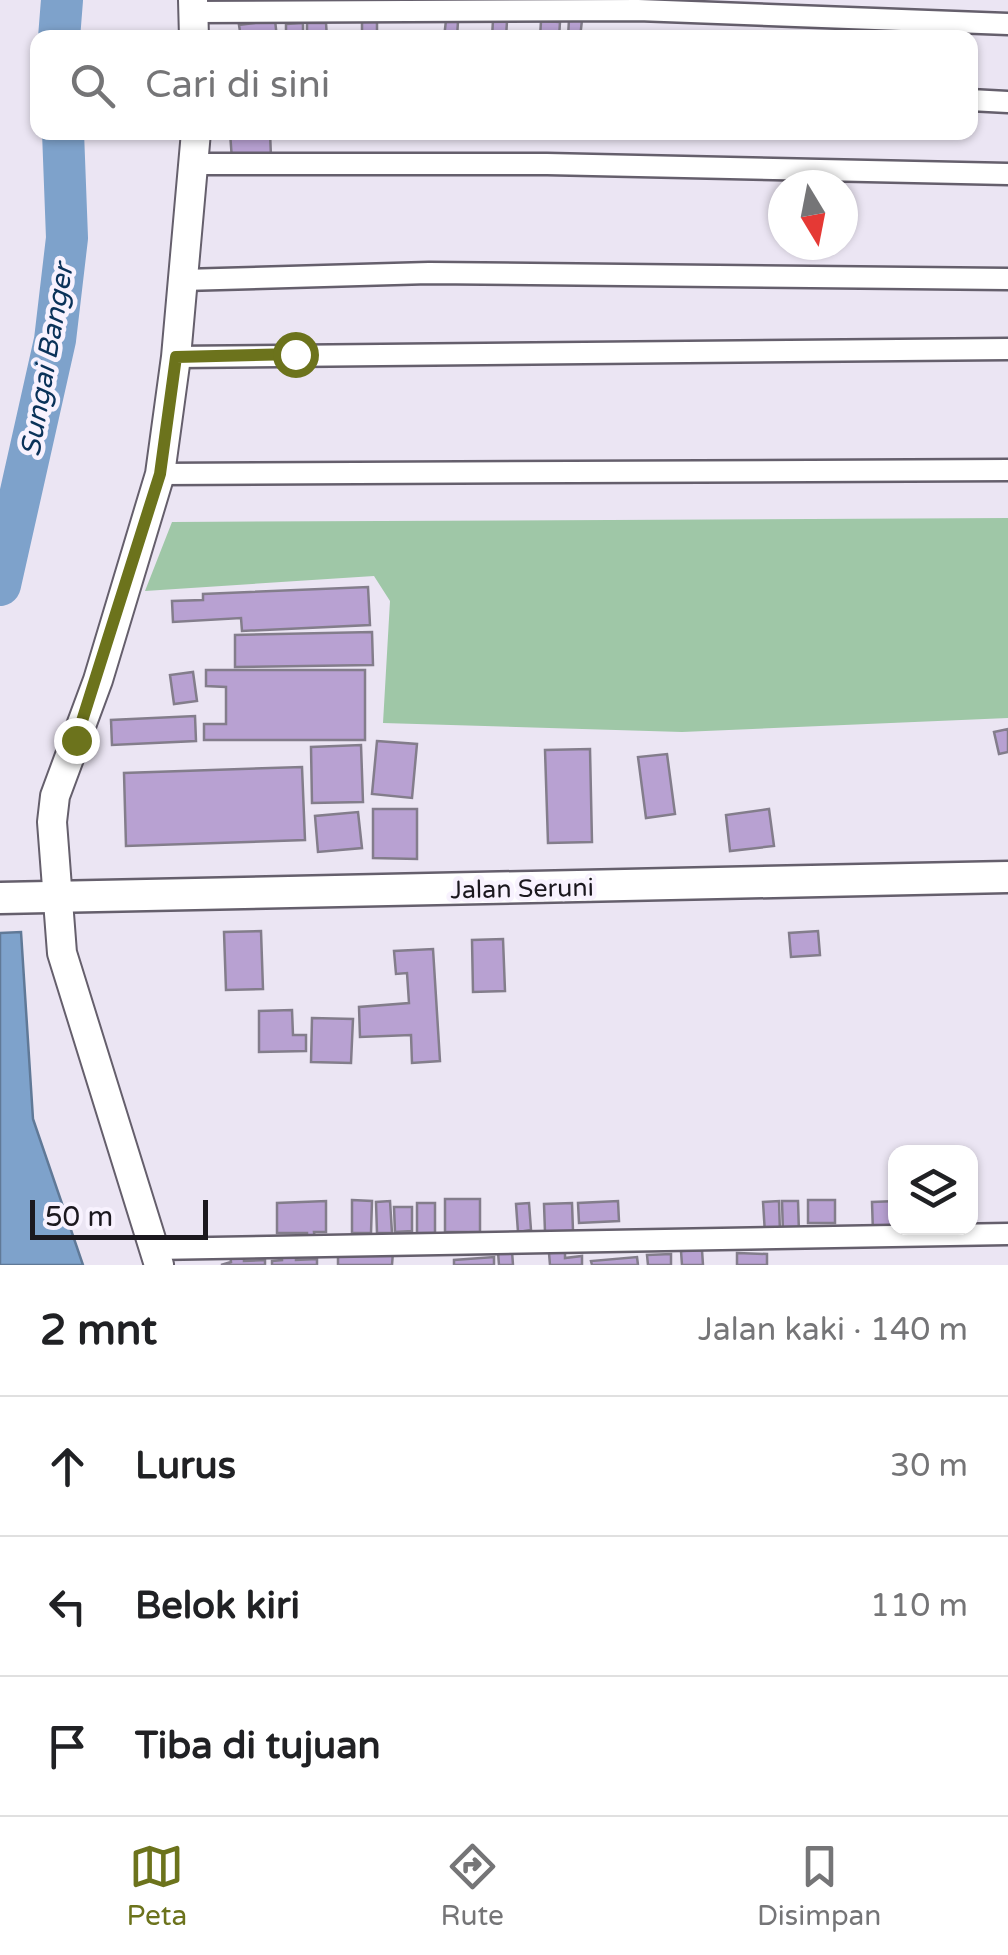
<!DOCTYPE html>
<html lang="id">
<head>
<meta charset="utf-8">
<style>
  :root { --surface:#fff; --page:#f2f2f2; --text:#202124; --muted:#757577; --line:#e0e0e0; --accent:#6c731c }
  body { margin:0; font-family:"Varela Round",sans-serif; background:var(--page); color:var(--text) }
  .controls { position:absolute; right:30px; bottom:30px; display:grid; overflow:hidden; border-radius:20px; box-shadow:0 2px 8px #0004 }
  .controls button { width:90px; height:90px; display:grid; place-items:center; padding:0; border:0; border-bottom:2px solid var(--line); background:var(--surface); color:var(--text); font:50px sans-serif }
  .compass { position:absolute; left:768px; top:170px; width:90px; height:90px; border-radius:50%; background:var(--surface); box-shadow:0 2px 8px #0004; rotate:170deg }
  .scale { position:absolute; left:30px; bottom:25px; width:178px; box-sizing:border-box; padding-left:10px; border:5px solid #1b181e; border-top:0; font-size:28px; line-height:35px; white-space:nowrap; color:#1b181e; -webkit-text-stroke:8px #f8f2fe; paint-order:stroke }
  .stop { position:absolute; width:30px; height:30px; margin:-22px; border:8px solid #6c731c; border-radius:50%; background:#fff }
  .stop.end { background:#6c731c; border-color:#fff; box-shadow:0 2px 10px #0008 }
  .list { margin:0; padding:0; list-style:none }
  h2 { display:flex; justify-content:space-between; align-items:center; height:130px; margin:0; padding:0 40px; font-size:42px }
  h2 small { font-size:32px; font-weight:400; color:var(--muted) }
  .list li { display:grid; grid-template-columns:65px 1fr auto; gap:30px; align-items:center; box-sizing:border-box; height:140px; padding:0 40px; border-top:2px solid var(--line) }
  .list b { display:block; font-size:38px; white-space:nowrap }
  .list em { font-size:32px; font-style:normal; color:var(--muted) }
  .icon { flex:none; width:55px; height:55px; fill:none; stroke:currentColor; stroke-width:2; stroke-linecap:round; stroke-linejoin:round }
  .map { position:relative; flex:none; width:1008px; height:1265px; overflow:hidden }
  .search { position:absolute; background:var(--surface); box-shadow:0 2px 8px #0004; left:30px; right:30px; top:30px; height:110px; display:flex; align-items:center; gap:25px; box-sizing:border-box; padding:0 35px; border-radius:20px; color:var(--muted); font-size:38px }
  .sheet { height:550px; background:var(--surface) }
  nav { display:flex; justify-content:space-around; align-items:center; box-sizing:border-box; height:140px; border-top:2px solid var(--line); background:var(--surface); font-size:28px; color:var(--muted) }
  nav a { display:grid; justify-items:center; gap:5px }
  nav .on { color:var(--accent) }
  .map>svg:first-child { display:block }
</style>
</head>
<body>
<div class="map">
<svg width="1008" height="1265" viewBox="0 0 1008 1265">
  <rect width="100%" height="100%" fill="#ebe5f3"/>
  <path fill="#9fc7a7" d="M 1008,518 L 1008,718 L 682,732 L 383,723 L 390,601 L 374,576 L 145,591 L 172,522 Z"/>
  <path fill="#7ea2cb" stroke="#607997" stroke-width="2.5" d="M 21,932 L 33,1119 L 83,1265 L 0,1265 L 0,933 Z"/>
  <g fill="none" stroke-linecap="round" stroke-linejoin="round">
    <path stroke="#7ea2cb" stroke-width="42" d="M 59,38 L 62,0
      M 0,585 L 55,340 L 67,238 L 63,132"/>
  </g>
  <path fill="#b8a1d2" stroke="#837d8b" stroke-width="2.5" d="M 362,17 L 377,18 L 377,38 L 362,38 Z
    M 569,19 L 582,20 L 580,38 L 568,38 Z
    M 275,20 L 277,38 L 241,38 L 239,25 Z
    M 446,20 L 458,21 L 457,38 L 444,38 Z
    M 493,20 L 507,21 L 506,38 L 492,38 Z
    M 541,21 L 560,22 L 559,38 L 540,38 Z
    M 303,23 L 303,38 L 286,38 L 286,24 Z
    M 307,23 L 326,23 L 327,38 L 307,38 Z
    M 230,132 L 270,132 L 271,157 L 232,160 Z
    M 368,587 L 370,625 L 242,631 L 241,618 L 173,622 L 172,601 L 203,600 L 203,594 Z
    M 372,632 L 373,665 L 235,667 L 235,635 Z
    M 206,670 L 365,670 L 365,740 L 204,740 L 204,724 L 226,724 L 226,687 L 206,686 Z
    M 193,672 L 197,701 L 174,704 L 170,675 Z
    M 195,716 L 196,741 L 112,745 L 111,720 Z
    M 1008,729 L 1008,752 L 999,754 L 994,732 Z
    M 377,741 L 417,744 L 412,798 L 372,794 Z
    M 361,745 L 363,802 L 312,803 L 311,747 Z
    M 590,749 L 592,842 L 548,843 L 545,750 Z
    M 667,754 L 675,814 L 646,818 L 638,757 Z
    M 302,767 L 305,840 L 126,846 L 124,773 Z
    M 373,809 L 417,809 L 417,859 L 373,858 Z
    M 769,809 L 774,846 L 730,851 L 726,815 Z
    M 358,812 L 362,848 L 318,852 L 315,816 Z
    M 261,931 L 263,989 L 226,990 L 224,932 Z
    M 818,931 L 820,955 L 791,957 L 789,933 Z
    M 503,939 L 505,991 L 473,992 L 472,940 Z
    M 433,949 L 440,1061 L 412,1063 L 411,1035 L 360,1037 L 359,1007 L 409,1003 L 407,973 L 396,974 L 394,951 Z
    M 292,1010 L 293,1035 L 306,1035 L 306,1051 L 259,1052 L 259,1011 Z
    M 312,1018 L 353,1019 L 351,1063 L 311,1062 Z
    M 445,1199 L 480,1199 L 480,1232 L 445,1232 Z
    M 352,1200 L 372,1201 L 371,1233 L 352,1233 Z
    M 808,1200 L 835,1200 L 835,1223 L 808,1223 Z
    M 326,1201 L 326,1232 L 314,1232 L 315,1241 L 307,1241 L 307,1233 L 277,1233 L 277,1203 Z
    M 390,1201 L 392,1233 L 377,1233 L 376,1202 Z
    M 618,1201 L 619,1221 L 579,1223 L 578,1203 Z
    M 779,1201 L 780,1233 L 765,1234 L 763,1202 Z
    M 782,1201 L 798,1201 L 799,1233 L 783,1233 Z
    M 896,1201 L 896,1228 L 873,1233 L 872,1202 Z
    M 417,1203 L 435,1203 L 435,1233 L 417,1233 Z
    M 529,1203 L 531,1230 L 518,1232 L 516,1204 Z
    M 572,1203 L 573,1231 L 545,1232 L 544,1204 Z
    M 394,1207 L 412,1207 L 412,1231 L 395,1232 Z
    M 702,1250 L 703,1265 L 682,1265 L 681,1251 Z
    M 338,1251 L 393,1252 L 392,1265 L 338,1265 Z
    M 512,1251 L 513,1265 L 499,1265 L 498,1252 Z
    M 296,1252 L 296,1260 L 317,1259 L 317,1265 L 272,1265 L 272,1261 L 282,1260 L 282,1253 Z
    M 565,1252 L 565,1258 L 582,1256 L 582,1265 L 550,1265 L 549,1253 Z
    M 244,1253 L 244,1261 L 265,1260 L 265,1265 L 221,1265 L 231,1262 L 230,1254 Z
    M 737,1253 L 767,1254 L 767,1265 L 737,1265 Z
    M 671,1254 L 671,1265 L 648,1265 L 647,1255 Z
    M 494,1257 L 494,1265 L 454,1265 L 454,1260 Z
    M 637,1257 L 638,1265 L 592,1265 L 591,1261 Z"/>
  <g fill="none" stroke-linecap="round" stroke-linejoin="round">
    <defs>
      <path id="minor" d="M 193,12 L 638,10 L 1008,24
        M 970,100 L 1008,102
        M 196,164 L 547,164 L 1008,174
        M 183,280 L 429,273 L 1008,279
        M 176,357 L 1008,349
        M 160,474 L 1008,470
        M 154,1249 L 1008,1234"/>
      <path id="tertiary" d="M 193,0 L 194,38
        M 159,1265 L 62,953 L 52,822 L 55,796 L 98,680 L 160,474 L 176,357 L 196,132"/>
      <path id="secondary" d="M 0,898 L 1008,877"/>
    </defs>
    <use href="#minor" stroke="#655f6c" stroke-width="25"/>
    <use href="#tertiary" stroke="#655f6c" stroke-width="32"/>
    <use href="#secondary" stroke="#655f6c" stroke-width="35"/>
    <use href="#minor" stroke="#fff" stroke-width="20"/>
    <use href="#tertiary" stroke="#fff" stroke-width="28"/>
    <use href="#secondary" stroke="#fff" stroke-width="30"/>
  </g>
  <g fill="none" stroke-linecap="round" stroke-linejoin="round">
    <path stroke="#6c731c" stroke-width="12" d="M 76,740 L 160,474 L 176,357 L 295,354"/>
  </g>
  <g text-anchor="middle" stroke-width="9" stroke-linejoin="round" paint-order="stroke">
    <g font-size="25" fill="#1b181e" stroke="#f8f2fe">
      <text transform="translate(522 888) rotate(-1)" y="9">Jalan Seruni</text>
    </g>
    <g font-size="28" font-style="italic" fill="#0a3259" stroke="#f8f2fe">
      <text transform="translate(46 360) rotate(-80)" y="10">Sungai Banger</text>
    </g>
  </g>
</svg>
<div class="controls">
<button><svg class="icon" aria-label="layers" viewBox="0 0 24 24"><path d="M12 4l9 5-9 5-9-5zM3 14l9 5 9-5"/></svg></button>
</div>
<svg class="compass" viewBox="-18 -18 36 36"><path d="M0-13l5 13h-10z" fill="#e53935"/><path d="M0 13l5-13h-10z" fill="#757577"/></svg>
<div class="scale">50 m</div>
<div class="stop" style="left:295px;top:354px"></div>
<div class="stop end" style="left:76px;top:740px"></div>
<div class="search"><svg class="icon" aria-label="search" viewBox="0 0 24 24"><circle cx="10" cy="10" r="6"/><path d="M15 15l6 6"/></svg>Cari di sini</div>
</div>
<section class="sheet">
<h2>2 mnt<small>Jalan kaki · 140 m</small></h2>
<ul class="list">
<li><svg class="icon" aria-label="ahead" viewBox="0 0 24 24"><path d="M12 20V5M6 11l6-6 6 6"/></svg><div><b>Lurus</b></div><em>30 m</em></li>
<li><svg class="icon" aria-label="left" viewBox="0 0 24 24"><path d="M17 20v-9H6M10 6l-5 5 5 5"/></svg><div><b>Belok kiri</b></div><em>110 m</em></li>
<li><svg class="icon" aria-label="arrive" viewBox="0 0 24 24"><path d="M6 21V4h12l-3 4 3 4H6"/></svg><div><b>Tiba di tujuan</b></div></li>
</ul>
</section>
<nav>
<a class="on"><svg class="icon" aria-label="map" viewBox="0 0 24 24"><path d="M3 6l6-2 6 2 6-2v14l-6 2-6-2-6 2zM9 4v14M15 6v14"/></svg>Peta</a>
<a><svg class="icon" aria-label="directions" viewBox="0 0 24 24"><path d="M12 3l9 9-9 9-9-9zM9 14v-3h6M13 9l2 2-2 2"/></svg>Rute</a>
<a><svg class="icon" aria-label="saved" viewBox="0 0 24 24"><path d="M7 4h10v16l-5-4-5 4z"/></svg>Disimpan</a>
</nav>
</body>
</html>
